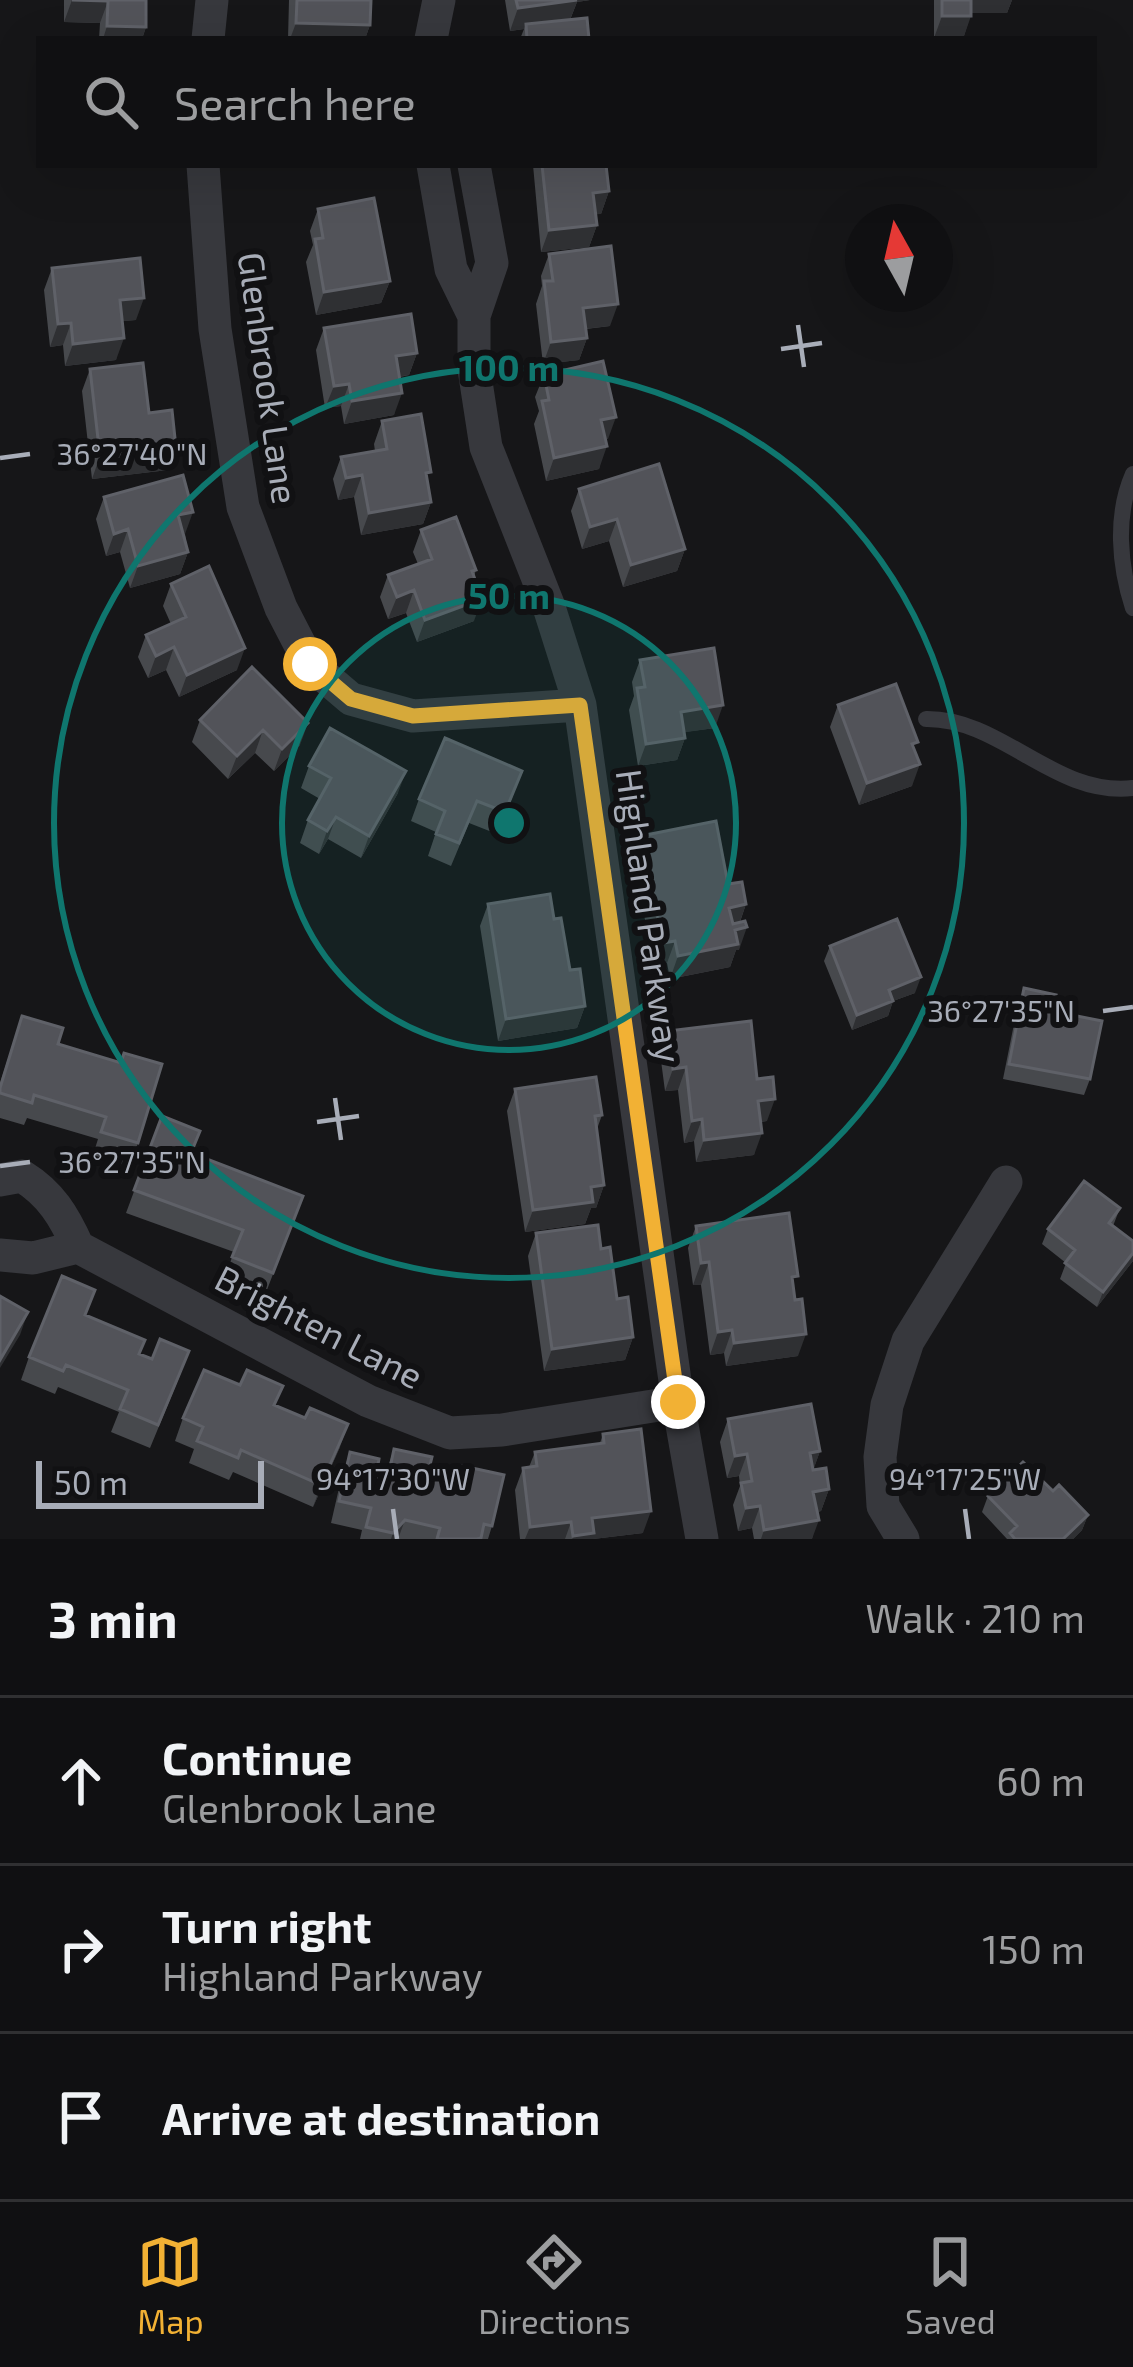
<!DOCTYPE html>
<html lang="en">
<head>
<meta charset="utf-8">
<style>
  :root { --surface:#101012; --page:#1e1e20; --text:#f1f3f6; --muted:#9c9d9f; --line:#303032; --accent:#f2b134 }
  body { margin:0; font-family:"Exo 2",sans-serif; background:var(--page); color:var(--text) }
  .compass { position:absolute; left:845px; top:204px; width:108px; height:108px; border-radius:50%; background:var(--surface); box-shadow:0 12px 48px #0002; rotate:352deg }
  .scale { position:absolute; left:36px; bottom:30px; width:228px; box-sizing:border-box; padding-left:12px; border:6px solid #a8adb8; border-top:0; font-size:33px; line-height:42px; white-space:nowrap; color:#a8adb8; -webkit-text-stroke:9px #111113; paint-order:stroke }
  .stop { position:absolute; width:36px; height:36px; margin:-27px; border:9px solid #f2b134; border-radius:50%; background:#fff }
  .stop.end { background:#f2b134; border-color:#fff; box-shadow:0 3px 12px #0008 }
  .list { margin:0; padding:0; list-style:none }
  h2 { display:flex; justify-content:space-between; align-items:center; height:156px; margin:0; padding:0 48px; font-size:51px }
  h2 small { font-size:39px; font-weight:400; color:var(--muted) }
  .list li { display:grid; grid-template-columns:78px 1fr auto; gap:36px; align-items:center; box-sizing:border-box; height:168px; padding:0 48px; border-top:3px solid var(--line) }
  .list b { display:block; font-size:45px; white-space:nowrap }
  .list p { margin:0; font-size:39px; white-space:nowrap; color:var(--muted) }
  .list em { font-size:39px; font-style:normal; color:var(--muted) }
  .icon { flex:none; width:66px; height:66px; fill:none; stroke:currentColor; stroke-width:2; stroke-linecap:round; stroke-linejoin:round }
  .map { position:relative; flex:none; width:1133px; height:1539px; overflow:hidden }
  .search { position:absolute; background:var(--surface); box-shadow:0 12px 48px #0002; left:36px; right:36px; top:36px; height:132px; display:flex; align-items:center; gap:30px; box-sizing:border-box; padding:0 42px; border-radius:0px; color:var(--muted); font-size:45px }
  .sheet { height:660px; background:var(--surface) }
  nav { display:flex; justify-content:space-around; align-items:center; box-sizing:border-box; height:168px; border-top:3px solid var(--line); background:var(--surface); font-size:33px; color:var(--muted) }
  nav a { display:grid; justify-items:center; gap:6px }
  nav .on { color:var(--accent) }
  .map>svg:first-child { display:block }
</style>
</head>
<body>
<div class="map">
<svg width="1133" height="1539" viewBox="0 0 1133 1539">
  <rect width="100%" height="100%" fill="#161618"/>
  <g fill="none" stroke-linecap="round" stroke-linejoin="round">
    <path stroke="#37383d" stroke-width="16" d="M 1133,474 C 1115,515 1119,565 1133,608
      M 926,719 C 1002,718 1054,797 1133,788"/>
    <path stroke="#37383d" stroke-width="33" d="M 208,39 L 212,0
      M 431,39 L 439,0
      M 203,165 L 215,329 L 243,507 L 281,608 L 310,664 L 351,699 L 413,716 L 580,705
      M 433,165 L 451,269 L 474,316
      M 474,165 L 492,263 L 474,316 L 474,369 L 486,447 L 548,604 L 580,705 L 678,1402 L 702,1539
      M 0,1180 L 22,1176 C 51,1194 64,1216 78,1247 L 368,1401 L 450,1433 L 502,1430 L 678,1402
      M 0,1255 L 33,1258 L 78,1247
      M 903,1539 L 883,1506 L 880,1457 L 887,1405 L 908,1341 L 1006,1182"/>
  </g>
  <path fill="#47494d" d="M 64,0 L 146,0 L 146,27 L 142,39 L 99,39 L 100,23 L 64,22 Z
    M 289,0 L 371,0 L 370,25 L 365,39 L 288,39 Z
    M 505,0 L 590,0 L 577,2 L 570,20 L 589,39 L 520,39 L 524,29 L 510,31 Z
    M 934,0 L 1012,0 L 1007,13 L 971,13 L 963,39 L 934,38 Z
    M 533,165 L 606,165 L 609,191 L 601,214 L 596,214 L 597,225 L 589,247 L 541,252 Z
    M 318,209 L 390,281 L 381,303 L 316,315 L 306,262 L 313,245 L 310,231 Z
    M 549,254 L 610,326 L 586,329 L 587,338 L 579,360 L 543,364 L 536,304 L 542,286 L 541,276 Z
    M 52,268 L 136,320 L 122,321 L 116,360 L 65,366 L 63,345 L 50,347 L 44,290 Z
    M 324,328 L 417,353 L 409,375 L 400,377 L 394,415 L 344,424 L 341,406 L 325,408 L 316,350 Z
    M 90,369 L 149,413 L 168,470 L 92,479 L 82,391 Z
    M 544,375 L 608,439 L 606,439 L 599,469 L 546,481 L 534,424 L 539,411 L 535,397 Z
    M 382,421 L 428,481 L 431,502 L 423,524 L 361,535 L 354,497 L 338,500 L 333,479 L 341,457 L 375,451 L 374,444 Z
    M 579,489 L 685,549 L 677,571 L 623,587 L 609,541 L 582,549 L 571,511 Z
    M 104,497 L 185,534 L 188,552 L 180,574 L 130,588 L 120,552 L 106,556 L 96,519 Z
    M 421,530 L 476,570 L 474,576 L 474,621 L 417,642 L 406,613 L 388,619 L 380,597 L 388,575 L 418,564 L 413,552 Z
    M 171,584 L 237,670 L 179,697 L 166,670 L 148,678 L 138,657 L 146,635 L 171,624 L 163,606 Z
    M 640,660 L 715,728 L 684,732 L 685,738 L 677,760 L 638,766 L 629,710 L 634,696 L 632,682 Z
    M 252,667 L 300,745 L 274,771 L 255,753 L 228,779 L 192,742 L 200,720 Z
    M 838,705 L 915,750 L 912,786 L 859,805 L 830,727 Z
    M 309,766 L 398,793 L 361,858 L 328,839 L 319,854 L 300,843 L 308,820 L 320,799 L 301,788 Z
    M 514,793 L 497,834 L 469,823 L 451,866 L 428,856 L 436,832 L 411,821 L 419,799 Z
    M 636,837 L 728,884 L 746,904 L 740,922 L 739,950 L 736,950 L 730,967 L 670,979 L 667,963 L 654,965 L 641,900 L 636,900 L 628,859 Z
    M 488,904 L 554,919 L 570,970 L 585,1006 L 577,1028 L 498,1041 L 480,926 Z
    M 830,946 L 915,993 L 893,1001 L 888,1016 L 852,1030 L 824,961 Z
    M 1024,988 L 1052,1011 L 1090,1079 L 1084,1095 L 1003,1079 L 1018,1004 Z
    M 22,1016 L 58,1044 L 138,1143 L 130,1166 L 93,1155 L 98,1139 L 27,1118 L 24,1125 L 0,1118 L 0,1083 Z
    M 668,1031 L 757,1079 L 767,1121 L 760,1122 L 754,1155 L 696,1162 L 694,1141 L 684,1143 L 678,1090 L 665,1091 L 660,1053 Z
    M 515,1089 L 602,1115 L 597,1129 L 604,1185 L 596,1208 L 591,1208 L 585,1224 L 525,1232 L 507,1111 Z
    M 162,1116 L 192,1153 L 303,1196 L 265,1295 L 224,1279 L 234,1252 L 126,1213 Z
    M 1120,1208 L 1113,1226 L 1133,1241 L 1133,1261 L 1097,1307 L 1060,1279 L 1066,1263 L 1042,1244 L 1048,1229 Z
    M 696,1226 L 794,1287 L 798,1356 L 726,1366 L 724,1353 L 710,1355 L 701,1285 L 693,1285 L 688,1248 Z
    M 536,1233 L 601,1249 L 617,1299 L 633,1337 L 625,1360 L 544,1371 L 528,1256 Z
    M 85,1316 L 140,1354 L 181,1373 L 150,1448 L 111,1432 L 119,1412 L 58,1387 L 55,1394 L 21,1380 L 29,1357 Z
    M 240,1385 L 283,1386 L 275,1405 L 340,1447 L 313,1507 L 233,1472 L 229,1480 L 189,1463 L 194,1449 L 175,1441 L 183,1418 Z
    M 728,1419 L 820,1451 L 813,1470 L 829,1489 L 821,1511 L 817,1512 L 812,1539 L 754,1539 L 752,1528 L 738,1531 L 733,1505 L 740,1486 L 739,1476 L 727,1478 L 720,1442 Z
    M 603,1434 L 643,1533 L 593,1539 L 520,1539 L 515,1490 L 523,1468 L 529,1467 L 535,1452 L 600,1443 Z
    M 394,1449 L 450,1490 L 454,1491 L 463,1466 L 492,1526 L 488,1539 L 360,1539 L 362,1530 L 331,1523 L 342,1475 L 350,1452 L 377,1470 L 386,1472 Z
    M 1053,1491 L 1088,1515 L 1082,1530 L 1073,1539 L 1007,1539 L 982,1512 L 988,1496 Z"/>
  <path fill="#2f3033" d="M 72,0 L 108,1 L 100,23 L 64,22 Z
    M 568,0 L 590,0 L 577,2 L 569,22 L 526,24 L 524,29 L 510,31 L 518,8 Z
    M 968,0 L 1012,0 L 1007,13 L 963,13 Z
    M 942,16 L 971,16 L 963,39 L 934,38 Z
    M 296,23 L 370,25 L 365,39 L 290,39 Z
    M 107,26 L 146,27 L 142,39 L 103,39 Z
    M 609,191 L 601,214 L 585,215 L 593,193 Z
    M 597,225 L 589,247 L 541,252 L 549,230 Z
    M 390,281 L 381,303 L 316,315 L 324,292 Z
    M 144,298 L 136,320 L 112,322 L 120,300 Z
    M 618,304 L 610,326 L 575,330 L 583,308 Z
    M 71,323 L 63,345 L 50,347 L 58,324 Z
    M 124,338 L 116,360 L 65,366 L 73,344 Z
    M 587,338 L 579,360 L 543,364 L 551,342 Z
    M 417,353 L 409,375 L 388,378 L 396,356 Z
    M 349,384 L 341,406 L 325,408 L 334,386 Z
    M 402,393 L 394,415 L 344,424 L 352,401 Z
    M 616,417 L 608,439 L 593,442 L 601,420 Z
    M 607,446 L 599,469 L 546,481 L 554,458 Z
    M 176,448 L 168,470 L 92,479 L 100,456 Z
    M 362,475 L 354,497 L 338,500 L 346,478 Z
    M 431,502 L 423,524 L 361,535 L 369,513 Z
    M 193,512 L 185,534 L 170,538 L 178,515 Z
    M 617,519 L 609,541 L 582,549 L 590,527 Z
    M 128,529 L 120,552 L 106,556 L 114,534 Z
    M 685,549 L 677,571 L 623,587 L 631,565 Z
    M 188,552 L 180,574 L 130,588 L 138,566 Z
    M 414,590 L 406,613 L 388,619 L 397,597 Z
    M 482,599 L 474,621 L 417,642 L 425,620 Z
    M 174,647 L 166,670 L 148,678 L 156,656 Z
    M 245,648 L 237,670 L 179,697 L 187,675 Z
    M 723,705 L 715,728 L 673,734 L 681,712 Z
    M 308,723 L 300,745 L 274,771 L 282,749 Z
    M 263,730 L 255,753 L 228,779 L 237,756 Z
    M 685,738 L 677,760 L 638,766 L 646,744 Z
    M 920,764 L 912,786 L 859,805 L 867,783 Z
    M 406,771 L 398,793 L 361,858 L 369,836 Z
    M 336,817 L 328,839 L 319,854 L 327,831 Z
    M 649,877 L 641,900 L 636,900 L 644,878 Z
    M 746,904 L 738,927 L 721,930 L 729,908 Z
    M 747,927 L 739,950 L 736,950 L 730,967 L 670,979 L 678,956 L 735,930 Z
    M 675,941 L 667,963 L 654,965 L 663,943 Z
    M 921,977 L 915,993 L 893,1001 L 888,1016 L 852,1030 L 857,1015 L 889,990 Z
    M 585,1006 L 577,1028 L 498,1041 L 506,1019 Z
    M 686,1067 L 678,1090 L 665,1091 L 673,1069 Z
    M 775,1099 L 767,1121 L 750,1123 L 758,1101 Z
    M 702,1119 L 694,1141 L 684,1143 L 692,1121 Z
    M 762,1133 L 754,1155 L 696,1162 L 704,1140 Z
    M 604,1185 L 596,1208 L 591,1208 L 585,1224 L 525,1232 L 533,1210 L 591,1187 Z
    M 1133,1253 L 1133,1261 L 1097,1307 L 1103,1292 Z
    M 709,1262 L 701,1285 L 693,1285 L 701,1263 Z
    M 28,1312 L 20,1335 L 0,1368 L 0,1360 Z
    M 732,1330 L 724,1353 L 710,1355 L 718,1332 Z
    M 806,1334 L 798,1356 L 726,1366 L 734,1343 Z
    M 633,1337 L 625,1360 L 544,1371 L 552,1349 Z
    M 348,1424 L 340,1447 L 313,1507 L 321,1485 Z
    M 820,1451 L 812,1474 L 810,1453 Z
    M 747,1454 L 739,1476 L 727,1478 L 735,1456 Z
    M 829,1489 L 821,1511 L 805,1515 L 813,1492 Z
    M 760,1506 L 752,1528 L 738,1531 L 746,1508 Z
    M 651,1511 L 643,1533 L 593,1539 L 572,1539 L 592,1518 Z
    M 1088,1515 L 1082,1530 L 1073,1539 L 1063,1539 Z
    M 405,1520 L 398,1539 L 391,1539 L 393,1533 Z
    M 819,1520 L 812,1539 L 761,1539 L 764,1530 Z
    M 571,1522 L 565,1539 L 525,1539 L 530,1527 Z"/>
  <path fill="#525359" stroke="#5f6168" stroke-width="3" d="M 72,0 L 146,0 L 146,27 L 107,26 L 108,1 Z
    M 297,0 L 371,0 L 370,25 L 296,23 Z
    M 516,0 L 577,0 L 518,8 Z
    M 942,0 L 971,0 L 971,16 L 942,16 Z
    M 587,18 L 589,39 L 527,39 L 526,24 Z
    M 542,165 L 606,165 L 609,191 L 593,193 L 597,225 L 549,230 Z
    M 374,198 L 390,281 L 324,292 L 315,239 L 323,238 L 318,209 Z
    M 611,246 L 618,304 L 583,308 L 587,338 L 551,342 L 544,281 L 553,281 L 549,254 Z
    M 140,258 L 144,298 L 120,300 L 124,338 L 73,344 L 71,323 L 58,324 L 52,268 Z
    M 411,314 L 417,353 L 396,356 L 402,393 L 352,401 L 349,384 L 334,386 L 324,328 Z
    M 603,361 L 616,417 L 601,420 L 607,446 L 554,458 L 542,401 L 549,400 L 544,375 Z
    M 143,363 L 149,413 L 172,410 L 176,448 L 100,456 L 90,369 Z
    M 421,414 L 431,472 L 426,473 L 431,502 L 369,513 L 362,475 L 346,478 L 341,457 L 387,449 L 382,421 Z
    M 659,464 L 685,549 L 631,565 L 617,519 L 590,527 L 579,489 Z
    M 183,475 L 193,512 L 178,515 L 188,552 L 138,566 L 128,529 L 114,534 L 104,497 Z
    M 456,517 L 476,570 L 472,571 L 482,599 L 425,620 L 414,590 L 397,597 L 388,575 L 432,559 L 421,530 Z
    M 209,566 L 245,648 L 187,675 L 174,647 L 156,656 L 146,635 L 186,617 L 171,584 Z
    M 714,648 L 723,705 L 681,712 L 685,738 L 646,744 L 637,688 L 645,687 L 640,660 Z
    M 252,667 L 308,723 L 282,749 L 263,730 L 237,756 L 200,720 Z
    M 896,684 L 918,742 L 912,744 L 920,764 L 867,783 L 838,705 Z
    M 330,728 L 406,771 L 369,836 L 336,817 L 327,831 L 308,820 L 331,778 L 309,766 Z
    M 445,738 L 522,771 L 505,812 L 477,801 L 459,843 L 436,834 L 445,811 L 419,799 Z
    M 716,821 L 728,884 L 742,882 L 746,904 L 729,908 L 733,924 L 745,921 L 747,927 L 735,930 L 738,944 L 678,956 L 675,941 L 663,943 L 649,877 L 644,878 L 636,837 Z
    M 550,894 L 554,919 L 561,918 L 570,970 L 580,969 L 585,1006 L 506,1019 L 488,904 Z
    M 897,919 L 921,977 L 889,990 L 893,1001 L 857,1015 L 830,946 Z
    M 1024,988 L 1056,995 L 1052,1011 L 1102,1021 L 1090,1079 L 1009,1064 Z
    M 22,1016 L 63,1028 L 58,1044 L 121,1063 L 124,1053 L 162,1064 L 138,1143 L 101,1132 L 106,1117 L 34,1095 L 32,1103 L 0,1093 L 0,1088 Z
    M 751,1021 L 757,1079 L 773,1077 L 775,1099 L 758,1101 L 762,1133 L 704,1140 L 702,1119 L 692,1121 L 686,1067 L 673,1069 L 668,1031 Z
    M 596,1077 L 602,1115 L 595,1116 L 604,1185 L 591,1187 L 593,1202 L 533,1210 L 515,1089 Z
    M 162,1116 L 200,1131 L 191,1153 L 303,1196 L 273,1273 L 232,1257 L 243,1230 L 134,1190 Z
    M 1084,1181 L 1120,1208 L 1109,1223 L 1133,1241 L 1133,1253 L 1103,1292 L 1065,1263 L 1075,1250 L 1048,1229 Z
    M 789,1213 L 798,1276 L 792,1277 L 795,1300 L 802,1299 L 806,1334 L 734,1343 L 732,1330 L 718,1332 L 709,1262 L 701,1263 L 696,1226 Z
    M 598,1225 L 601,1249 L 610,1247 L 617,1299 L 628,1297 L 633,1337 L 552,1349 L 536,1233 Z
    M 62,1276 L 95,1290 L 85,1315 L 145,1340 L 139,1354 L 152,1359 L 160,1339 L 189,1351 L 158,1425 L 120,1409 L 128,1390 L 66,1365 L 63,1371 L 29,1357 Z
    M 0,1296 L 28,1312 L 0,1360 Z
    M 204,1370 L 240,1385 L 247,1370 L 283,1386 L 274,1405 L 305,1418 L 310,1408 L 348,1424 L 321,1485 L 241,1450 L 238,1458 L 197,1441 L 203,1427 L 183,1418 Z
    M 811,1404 L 820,1451 L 810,1453 L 813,1470 L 826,1468 L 829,1489 L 813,1492 L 819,1520 L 764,1530 L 760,1506 L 746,1508 L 741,1483 L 752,1481 L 747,1454 L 735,1456 L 728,1419 Z
    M 641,1429 L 651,1511 L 592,1518 L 594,1533 L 573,1536 L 571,1522 L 530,1527 L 523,1468 L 537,1466 L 535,1452 L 604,1443 L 603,1434 Z
    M 394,1449 L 432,1457 L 428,1473 L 452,1478 L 450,1490 L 458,1492 L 463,1466 L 504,1475 L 492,1526 L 484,1524 L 481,1538 L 477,1539 L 437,1539 L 440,1528 L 405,1520 L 393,1533 L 366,1527 L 371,1508 L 339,1501 L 350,1452 L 379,1459 L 377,1470 L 389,1473 Z
    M 1023,1462 L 1053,1491 L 1059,1485 L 1088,1515 L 1063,1539 L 1015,1539 L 1010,1533 L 1017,1526 L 988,1496 Z"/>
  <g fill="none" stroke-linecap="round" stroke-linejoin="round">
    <path stroke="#f2b134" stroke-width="15" d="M 310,664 L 351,699 L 413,716 L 580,705 L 678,1402"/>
  </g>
  <path fill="none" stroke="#a8adb8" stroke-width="4.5" d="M 798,325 L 804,367M 781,349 L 822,343M 0,458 L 30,454M 1103,1011 L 1133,1007M 335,1098 L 341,1140M 317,1122 L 359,1116M 0,1166 L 30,1162M 393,1509 L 397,1539M 965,1509 L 969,1539"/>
  <circle cx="509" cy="823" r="227" fill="#0f766e" fill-opacity=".12"/>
  <g fill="none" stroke="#0f766e" stroke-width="6">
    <circle cx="509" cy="823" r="227"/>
    <circle cx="509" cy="823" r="455"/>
  </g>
  <g text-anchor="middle" stroke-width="12" stroke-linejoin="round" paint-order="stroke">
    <g font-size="36" fill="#a8adb8" stroke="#111113">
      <text transform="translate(268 378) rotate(82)" y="13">Glenbrook Lane</text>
      <text transform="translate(649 916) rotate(82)" y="13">Highland Parkway</text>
      <text transform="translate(319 1327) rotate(27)" y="13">Brighten Lane</text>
    </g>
  </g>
  <g font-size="30" text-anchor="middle" fill="#a8adb8" stroke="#111113" stroke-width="12" stroke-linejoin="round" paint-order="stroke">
    <text x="132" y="465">36°27'40"N</text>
    <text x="1001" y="1022">36°27'35"N</text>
    <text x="132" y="1173">36°27'35"N</text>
    <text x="393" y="1490">94°17'30"W</text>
    <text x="965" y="1490">94°17'25"W</text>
  </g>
  <circle cx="509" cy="823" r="18" fill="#0f766e" stroke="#111113" stroke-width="6"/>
  <g font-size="36" text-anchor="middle" font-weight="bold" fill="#0f766e" stroke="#111113" stroke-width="12" stroke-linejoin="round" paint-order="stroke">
    <text x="509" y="381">100 m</text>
    <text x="509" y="609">50 m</text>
  </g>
</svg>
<svg class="compass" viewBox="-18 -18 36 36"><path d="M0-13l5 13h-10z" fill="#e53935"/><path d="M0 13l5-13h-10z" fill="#9c9d9f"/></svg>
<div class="scale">50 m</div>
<div class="stop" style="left:310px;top:664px"></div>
<div class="stop end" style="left:678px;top:1402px"></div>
<div class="search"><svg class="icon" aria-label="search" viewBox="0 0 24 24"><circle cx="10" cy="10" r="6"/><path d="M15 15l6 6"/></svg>Search here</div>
</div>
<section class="sheet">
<h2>3 min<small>Walk · 210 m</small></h2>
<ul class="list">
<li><svg class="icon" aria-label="ahead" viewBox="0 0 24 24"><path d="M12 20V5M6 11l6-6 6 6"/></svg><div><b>Continue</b><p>Glenbrook Lane</p></div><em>60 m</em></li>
<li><svg class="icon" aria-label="right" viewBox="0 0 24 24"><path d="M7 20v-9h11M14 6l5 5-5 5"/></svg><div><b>Turn right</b><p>Highland Parkway</p></div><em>150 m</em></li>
<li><svg class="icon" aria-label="arrive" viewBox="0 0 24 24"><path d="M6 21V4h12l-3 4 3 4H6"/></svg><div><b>Arrive at destination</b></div></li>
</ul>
</section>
<nav>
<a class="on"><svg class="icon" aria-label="map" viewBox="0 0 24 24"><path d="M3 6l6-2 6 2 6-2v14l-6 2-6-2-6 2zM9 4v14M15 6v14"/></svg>Map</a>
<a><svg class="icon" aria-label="directions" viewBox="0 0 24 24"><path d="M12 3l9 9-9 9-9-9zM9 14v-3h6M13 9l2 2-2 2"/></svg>Directions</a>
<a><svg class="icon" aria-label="saved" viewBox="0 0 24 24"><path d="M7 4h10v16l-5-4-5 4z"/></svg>Saved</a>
</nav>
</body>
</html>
